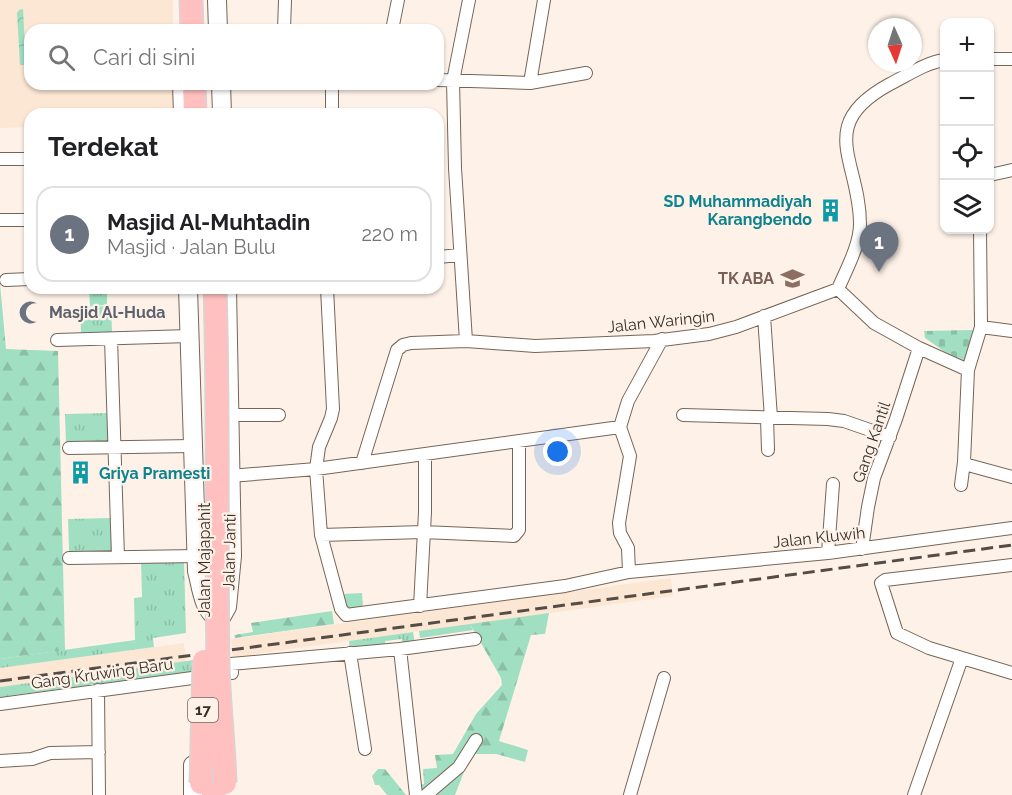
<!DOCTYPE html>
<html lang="id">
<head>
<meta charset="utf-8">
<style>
  :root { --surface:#fff; --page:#f2f2f2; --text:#202124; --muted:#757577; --line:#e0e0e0; --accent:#ab3791 }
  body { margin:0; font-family:Raleway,sans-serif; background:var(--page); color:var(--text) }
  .controls { position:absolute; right:18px; top:18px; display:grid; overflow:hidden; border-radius:12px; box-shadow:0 2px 4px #0004 }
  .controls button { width:54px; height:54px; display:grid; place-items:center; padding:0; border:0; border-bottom:2px solid var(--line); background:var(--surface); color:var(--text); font:30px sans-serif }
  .compass { position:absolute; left:868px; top:18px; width:54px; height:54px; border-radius:50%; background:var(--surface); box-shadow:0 2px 4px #0004; rotate:177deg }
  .you { position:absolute; left:558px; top:452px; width:21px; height:21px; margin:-15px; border:4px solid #fff; border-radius:50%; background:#1a73e8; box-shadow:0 0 0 9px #1a73e833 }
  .badge { display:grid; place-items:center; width:39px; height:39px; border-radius:50%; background:var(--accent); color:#fff; font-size:20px; font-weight:700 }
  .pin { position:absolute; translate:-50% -50px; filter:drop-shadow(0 2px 3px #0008) }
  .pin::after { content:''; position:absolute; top:32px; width:21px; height:18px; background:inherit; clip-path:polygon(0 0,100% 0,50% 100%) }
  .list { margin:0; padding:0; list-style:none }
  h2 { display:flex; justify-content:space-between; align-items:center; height:78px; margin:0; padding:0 24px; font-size:26px }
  h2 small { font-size:20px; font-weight:400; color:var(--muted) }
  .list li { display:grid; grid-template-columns:39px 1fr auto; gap:18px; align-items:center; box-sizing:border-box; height:96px; margin:0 12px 12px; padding:0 12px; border:2px solid var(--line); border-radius:18px }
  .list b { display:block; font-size:22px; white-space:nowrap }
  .list p { margin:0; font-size:20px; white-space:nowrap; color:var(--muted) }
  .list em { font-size:20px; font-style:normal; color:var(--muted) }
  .icon { flex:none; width:33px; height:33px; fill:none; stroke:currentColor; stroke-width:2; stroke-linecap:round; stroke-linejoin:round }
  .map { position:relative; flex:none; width:1012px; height:795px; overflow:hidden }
  .search { position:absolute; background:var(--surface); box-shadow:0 2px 4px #0004; left:24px; top:24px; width:420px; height:66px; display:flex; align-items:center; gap:15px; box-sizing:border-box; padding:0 21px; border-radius:18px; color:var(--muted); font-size:22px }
  .panel { position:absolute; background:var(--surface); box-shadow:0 2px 4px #0004; left:24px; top:108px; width:420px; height:186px; border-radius:18px }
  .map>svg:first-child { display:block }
</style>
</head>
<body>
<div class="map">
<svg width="1012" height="795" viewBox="0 0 1012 795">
  <defs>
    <pattern id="grass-tufts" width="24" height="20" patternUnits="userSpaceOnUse" patternTransform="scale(1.5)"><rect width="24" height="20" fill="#a1dfc2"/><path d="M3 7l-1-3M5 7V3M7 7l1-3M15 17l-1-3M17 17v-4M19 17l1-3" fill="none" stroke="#8bc0a7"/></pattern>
    <pattern id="forest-firs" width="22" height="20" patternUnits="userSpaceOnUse" patternTransform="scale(1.5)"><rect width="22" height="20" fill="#a1dfc2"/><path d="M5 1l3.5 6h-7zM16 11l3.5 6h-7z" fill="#8bc0a7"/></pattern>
    <pattern id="cemetery-stones" width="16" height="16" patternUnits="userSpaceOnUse" patternTransform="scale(1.5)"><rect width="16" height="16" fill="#a1dfc2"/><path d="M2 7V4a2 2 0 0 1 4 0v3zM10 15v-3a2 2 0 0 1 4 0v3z" fill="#8bc0a7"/></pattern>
    <pattern id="park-crowns" width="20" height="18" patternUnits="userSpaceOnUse" patternTransform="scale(1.5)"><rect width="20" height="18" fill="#a1dfc2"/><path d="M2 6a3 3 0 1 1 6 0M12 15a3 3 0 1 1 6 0" fill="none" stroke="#8bc0a7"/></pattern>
  </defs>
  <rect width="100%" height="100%" fill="#fef2e8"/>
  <path fill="#fce6d4" d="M 0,0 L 173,0 L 173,30 L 30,30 L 30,84 L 174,84 L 175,114 L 30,114 L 30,127 L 0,128 Z
    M 671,578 L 673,596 L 233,657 L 231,639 Z
    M 184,643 L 186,662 L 0,687 L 0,668 Z"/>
  <path fill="url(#grass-tufts)" d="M 89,288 L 107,288 L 107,305 L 90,306 Z
    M 111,306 L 112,332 L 81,333 L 80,307 Z
    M 108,413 L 109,443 L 66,444 L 65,414 Z
    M 111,518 L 112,551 L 69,552 L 68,519 Z
    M 184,560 L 186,633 L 153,638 L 154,647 L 0,668 L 0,659 L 135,640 L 134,598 L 142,597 L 141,561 Z
    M 470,624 L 473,630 L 420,638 L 419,631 Z
    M 413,632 L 415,643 L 403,645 L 402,639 L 385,641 L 386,647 L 350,651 L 349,641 Z
    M 194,660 L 196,671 L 0,697 L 0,687 Z"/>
  <path fill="url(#forest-firs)" d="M 0,283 L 6,349 L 58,351 L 65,650 L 0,659 Z
    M 332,611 L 334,624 L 235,638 L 234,635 L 253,632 L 251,623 Z
    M 549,613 L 545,634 L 531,635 L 499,741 L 528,750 L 525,762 L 496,754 L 471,754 L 455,795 L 418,795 L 417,785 L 424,784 L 423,769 L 437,768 L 435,755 L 453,754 L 476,714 L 502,685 L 501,678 L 470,624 Z
    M 378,769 L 385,769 L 406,795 L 387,795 L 379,785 L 375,785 L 372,776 Z"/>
  <path fill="url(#cemetery-stones)" d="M 972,330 L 977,334 L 968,362 L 945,352 L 925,338 L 924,331 Z"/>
  <path fill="url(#park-crowns)" d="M 23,9 L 26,65 L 20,65 L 17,13 L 19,10 Z
    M 362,593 L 363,609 L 345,611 L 341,594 Z"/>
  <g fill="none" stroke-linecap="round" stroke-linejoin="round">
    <defs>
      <path id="street" d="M 284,30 L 285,0
        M 392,30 L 398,0
        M 990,59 L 1012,59
        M 438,80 L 530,83 L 586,73
        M 530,83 L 544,0
        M 332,114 L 332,84
        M 0,159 L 30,159
        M 990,175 L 1012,170
        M 0,220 L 30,220
        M 980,230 L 981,327
        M 438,257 L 460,255
        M 6,280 L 30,279
        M 327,288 L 333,409 L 331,418 L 319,447 L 316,469 L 321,535 L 341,609 L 346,615 L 565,586 L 629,572 L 828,553 L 1012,528
        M 838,289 C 846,270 860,245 860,224 C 860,161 814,125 890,84 C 908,75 925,63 944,60
        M 764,316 L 771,418
        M 111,339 L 118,557
        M 57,340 L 189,336
        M 466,341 L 455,168 L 453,81 L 469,0
        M 968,370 L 964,462 L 968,465 L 1012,477
        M 229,415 L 279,415
        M 683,415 L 828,419 L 844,421 L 890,437
        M 767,418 L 768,450
        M 69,448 L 192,446
        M 362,463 L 397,350 L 403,345 L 411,343 L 466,341 L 535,346 L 654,341 L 709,334 L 736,327 L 838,289 L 874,323 L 919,348 L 968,370 L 981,327 L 1012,331
        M 230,476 L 316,469 L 620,427
        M 961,485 L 964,462
        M 321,535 L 423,532 L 514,536 L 519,530 L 519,441
        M 862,549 L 868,507 L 874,478 L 896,419 L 919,348
        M 828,553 L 833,484
        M 69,558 L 196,556
        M 1012,565 L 885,580 L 881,583 L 897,633 L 929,648 L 1012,673
        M 629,572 L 628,548 L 620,533 L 619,523 L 630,456 L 620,427 L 628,401 L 662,339
        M 420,606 L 425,512 L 425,454
        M 400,649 L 416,795
        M 350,653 L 365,749
        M 216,674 L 232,673 L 231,664 L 400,649 L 475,639
        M 98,690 L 99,795
        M 0,704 L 207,676
        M 0,761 L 32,759 L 50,753 L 99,752
        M 426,795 L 459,767 L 476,740
        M 630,795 L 664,678
        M 914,795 L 962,658"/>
      <path id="secondary" d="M 217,0 L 218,30
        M 182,84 L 183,114
        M 221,84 L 222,114
        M 188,288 L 197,571 C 201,585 203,612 218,618 L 222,616 L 227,607 L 232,556 L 227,288
        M 193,765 L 193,795"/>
      <path id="highway" d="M 191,0 L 192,30
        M 194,84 L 195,114
        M 213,795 L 213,783"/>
    </defs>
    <use href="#street" stroke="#766556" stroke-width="14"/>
    <use href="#secondary" stroke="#766556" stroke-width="20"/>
    <use href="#highway" stroke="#d7d5d4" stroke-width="25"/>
    <use href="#street" stroke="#fff" stroke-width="12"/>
    <use href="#secondary" stroke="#fff" stroke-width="18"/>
    <use href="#highway" stroke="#ffc0bf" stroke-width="22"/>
    <path stroke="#554c45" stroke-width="3" stroke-dasharray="12 6" stroke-linecap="butt" d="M 0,681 L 1012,545"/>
    <defs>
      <path id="highway-bridge" d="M 215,288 C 219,414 216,539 218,665 C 219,705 224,744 225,783
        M 201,783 L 204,661"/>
    </defs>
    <use href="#highway-bridge" stroke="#d7d5d4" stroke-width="25" stroke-linecap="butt"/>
    <use href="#highway-bridge" stroke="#ffc0bf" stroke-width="22"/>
  </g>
  <defs>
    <symbol id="building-bare" viewBox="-9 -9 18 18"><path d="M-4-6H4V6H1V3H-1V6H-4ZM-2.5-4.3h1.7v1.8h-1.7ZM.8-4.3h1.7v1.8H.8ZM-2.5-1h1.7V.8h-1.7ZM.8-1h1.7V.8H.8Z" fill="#0f9aa8" stroke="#fef2e8" stroke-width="2.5" paint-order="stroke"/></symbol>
    <symbol id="school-bare" viewBox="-9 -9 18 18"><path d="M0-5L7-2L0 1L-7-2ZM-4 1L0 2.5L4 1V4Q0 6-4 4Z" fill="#8d6e63" stroke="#fef2e8" stroke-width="2.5" paint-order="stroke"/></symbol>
    <symbol id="mosque-bare" viewBox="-9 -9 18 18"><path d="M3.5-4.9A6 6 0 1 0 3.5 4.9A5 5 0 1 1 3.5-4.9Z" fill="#6b7280" stroke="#fef2e8" stroke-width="2.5" paint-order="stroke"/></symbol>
  </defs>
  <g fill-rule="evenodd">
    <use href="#building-bare" x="814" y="194" width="33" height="33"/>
    <use href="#school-bare" x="776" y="262" width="33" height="33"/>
    <use href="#mosque-bare" x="14" y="296" width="33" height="33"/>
    <use href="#building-bare" x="64" y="456" width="33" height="33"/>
  </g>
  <g text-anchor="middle" stroke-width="4.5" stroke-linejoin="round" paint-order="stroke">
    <rect fill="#fef2e8" stroke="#726961" stroke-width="1.5" x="188" y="698" width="30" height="24" rx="4.5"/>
    <g font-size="15" font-weight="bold" fill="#362e27">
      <text x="203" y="715">17</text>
    </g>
    <g font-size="16" font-weight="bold" fill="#0d838f" stroke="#fef2e8" text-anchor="end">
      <text x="812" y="207">SD Muhammadiyah<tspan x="812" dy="18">Karangbendo</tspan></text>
      <text x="99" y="479" text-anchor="start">Griya Pramesti</text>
    </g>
    <g font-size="16" font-weight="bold" fill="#785e54" stroke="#fef2e8" text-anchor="end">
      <text x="774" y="284">TK ABA</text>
    </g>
    <g font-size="16" font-weight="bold" fill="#5b616d" stroke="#fef2e8" text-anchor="start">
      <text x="49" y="318">Masjid Al-Huda</text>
    </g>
    <g font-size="16" fill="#362e27" stroke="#fef2e8">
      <text transform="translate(661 321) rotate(-6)" y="6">Jalan Waringin</text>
      <text transform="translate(871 442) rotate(-71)" y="6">Gang Kantil</text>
      <text transform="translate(819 537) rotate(-6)" y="6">Jalan Kluwih</text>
      <text transform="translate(229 552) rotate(-89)" y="6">Jalan Janti</text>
      <text transform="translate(204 560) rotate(-90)" y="6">Jalan Majapahit</text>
      <text transform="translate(102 673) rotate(-8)" y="6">Gang Kruwing Baru</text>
    </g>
  </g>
</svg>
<div class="controls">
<button>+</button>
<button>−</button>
<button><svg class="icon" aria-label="locate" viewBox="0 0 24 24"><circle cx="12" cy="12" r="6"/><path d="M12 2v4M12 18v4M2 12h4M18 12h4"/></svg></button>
<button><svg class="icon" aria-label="layers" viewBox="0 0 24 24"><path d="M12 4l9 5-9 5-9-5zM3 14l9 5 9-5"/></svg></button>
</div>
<svg class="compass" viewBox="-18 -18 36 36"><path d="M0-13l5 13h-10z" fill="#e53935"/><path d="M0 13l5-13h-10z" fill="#757577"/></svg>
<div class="you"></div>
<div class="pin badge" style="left:879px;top:272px;background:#6b7280">1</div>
<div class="search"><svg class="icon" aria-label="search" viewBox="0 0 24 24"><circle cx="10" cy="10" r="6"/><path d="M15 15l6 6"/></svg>Cari di sini</div>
<section class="panel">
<h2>Terdekat<small></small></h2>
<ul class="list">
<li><span class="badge" style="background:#6b7280">1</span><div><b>Masjid Al-Muhtadin</b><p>Masjid · Jalan Bulu</p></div><em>220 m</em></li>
</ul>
</section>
</div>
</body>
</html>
